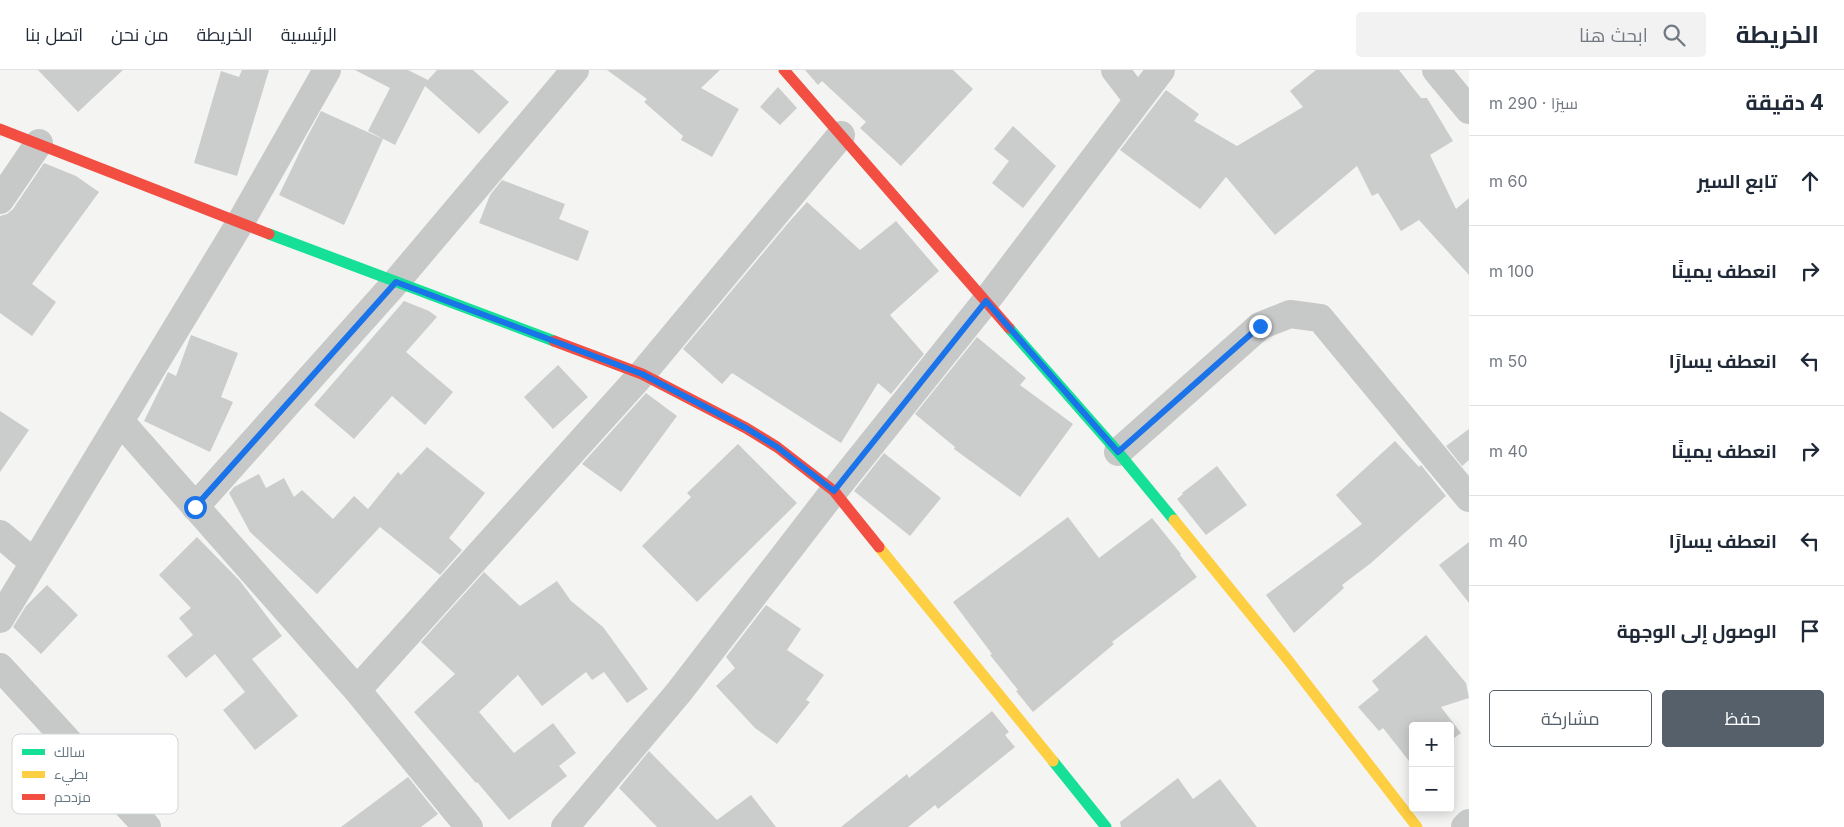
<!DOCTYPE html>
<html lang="ar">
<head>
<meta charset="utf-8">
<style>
  :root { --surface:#fff; --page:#f2f2f3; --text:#1f2937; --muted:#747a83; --line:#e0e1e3; --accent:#55606a }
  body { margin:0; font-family:Inter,Cairo,sans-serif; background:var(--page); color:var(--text); direction:rtl }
  .controls { position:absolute; right:15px; bottom:15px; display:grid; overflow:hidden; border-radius:5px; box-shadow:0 2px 12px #0003 }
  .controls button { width:45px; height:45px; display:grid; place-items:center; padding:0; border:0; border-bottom:1px solid var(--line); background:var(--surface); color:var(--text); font:25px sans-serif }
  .stop { position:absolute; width:15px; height:15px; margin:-11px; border:4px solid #1a73e8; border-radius:50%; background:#fff }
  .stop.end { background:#1a73e8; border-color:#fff; box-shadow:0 1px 5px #0008 }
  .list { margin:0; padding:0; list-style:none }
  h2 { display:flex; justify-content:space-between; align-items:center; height:65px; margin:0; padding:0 20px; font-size:21px }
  h2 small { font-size:16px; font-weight:400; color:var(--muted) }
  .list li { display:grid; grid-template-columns:32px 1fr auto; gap:15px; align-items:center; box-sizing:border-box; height:90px; padding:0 20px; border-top:1px solid var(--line) }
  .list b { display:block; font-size:19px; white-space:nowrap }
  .list em { font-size:16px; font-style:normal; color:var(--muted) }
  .actions { display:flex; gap:10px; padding:15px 20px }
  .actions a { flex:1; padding:11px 0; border:1px solid var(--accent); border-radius:5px; text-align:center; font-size:18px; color:var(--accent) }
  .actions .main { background:var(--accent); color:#fff }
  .icon { flex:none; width:28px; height:28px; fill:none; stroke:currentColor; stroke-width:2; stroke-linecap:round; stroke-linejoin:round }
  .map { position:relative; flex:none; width:1469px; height:757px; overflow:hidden; direction:ltr }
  header { display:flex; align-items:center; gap:30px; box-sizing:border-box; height:70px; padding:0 25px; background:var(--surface); border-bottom:1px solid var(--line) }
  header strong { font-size:24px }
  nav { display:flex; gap:28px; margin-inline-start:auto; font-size:18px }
  .search { width:350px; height:45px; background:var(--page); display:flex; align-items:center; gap:12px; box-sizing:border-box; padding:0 18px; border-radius:5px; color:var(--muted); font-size:19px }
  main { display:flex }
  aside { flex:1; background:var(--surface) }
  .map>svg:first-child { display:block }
</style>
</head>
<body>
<header>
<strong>الخريطة</strong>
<div class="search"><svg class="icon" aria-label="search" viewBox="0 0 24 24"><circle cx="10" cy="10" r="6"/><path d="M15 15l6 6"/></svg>ابحث هنا</div>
<nav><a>الرئيسية</a><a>الخريطة</a><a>من نحن</a><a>اتصل بنا</a></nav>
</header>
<main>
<aside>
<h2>4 دقيقة<small>سيرًا · 290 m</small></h2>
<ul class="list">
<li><svg class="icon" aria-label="ahead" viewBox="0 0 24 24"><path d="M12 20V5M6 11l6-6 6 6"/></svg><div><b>تابع السير</b></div><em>60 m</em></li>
<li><svg class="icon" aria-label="right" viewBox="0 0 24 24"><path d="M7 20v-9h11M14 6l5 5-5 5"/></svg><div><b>انعطف يمينًا</b></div><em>100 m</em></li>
<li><svg class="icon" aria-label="left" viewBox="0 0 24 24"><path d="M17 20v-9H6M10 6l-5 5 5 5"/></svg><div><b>انعطف يسارًا</b></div><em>50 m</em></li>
<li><svg class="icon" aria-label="right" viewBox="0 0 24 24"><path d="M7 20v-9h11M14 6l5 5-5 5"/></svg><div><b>انعطف يمينًا</b></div><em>40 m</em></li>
<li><svg class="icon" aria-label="left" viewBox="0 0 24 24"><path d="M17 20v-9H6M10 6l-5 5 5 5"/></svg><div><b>انعطف يسارًا</b></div><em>40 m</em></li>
<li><svg class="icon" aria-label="arrive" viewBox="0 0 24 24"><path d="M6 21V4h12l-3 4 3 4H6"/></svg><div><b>الوصول إلى الوجهة</b></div></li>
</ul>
<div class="actions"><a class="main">حفظ</a><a>مشاركة</a></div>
</aside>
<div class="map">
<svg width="1469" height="757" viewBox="0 0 1469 757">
  <rect width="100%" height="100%" fill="#f4f4f3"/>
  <path fill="#cbcccc" d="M 38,0 L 123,0 L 78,42 Z
    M 242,0 L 269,0 L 237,106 L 194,93 L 221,1 L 239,7 Z
    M 355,0 L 408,0 L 428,10 L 437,0 L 473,0 L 509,32 L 479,64 L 425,16 L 395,75 L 368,61 L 390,18 Z
    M 607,0 L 720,0 L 701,18 L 739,39 L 712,87 L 681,70 L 683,66 L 644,32 L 647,29 Z
    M 805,0 L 953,0 L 973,19 L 901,96 L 860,58 L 866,52 L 822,11 L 818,15 Z
    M 1316,0 L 1399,0 L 1421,28 L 1427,28 L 1453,71 L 1430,85 L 1456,139 L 1469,128 L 1469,205 L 1419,150 L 1401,161 L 1378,123 L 1372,126 L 1357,96 L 1275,165 L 1226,107 L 1200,139 L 1120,80 L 1166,20 L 1199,44 L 1194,51 L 1237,76 L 1303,37 L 1290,21 Z
    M 778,17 L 797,38 L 780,55 L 760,37 Z
    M 321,41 L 383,69 L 344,155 L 279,125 L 305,71 Z
    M 1013,56 L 1056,96 L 1023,138 L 992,113 L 1009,91 L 994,79 Z
    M 44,93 L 76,106 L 99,122 L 32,214 L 56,232 L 32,266 L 0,243 L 0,146 L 7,144 L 13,139 Z
    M 502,110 L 565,134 L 559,149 L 589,161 L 578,191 L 479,153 L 490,125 Z
    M 807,132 L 860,180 L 896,151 L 939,201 L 890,245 L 924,284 L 891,324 L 878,313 L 841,373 L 732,303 L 722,314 L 683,279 L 789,152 Z
    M 404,231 L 429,241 L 437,247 L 406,282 L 453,322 L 425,355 L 392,326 L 354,369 L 314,335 Z
    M 191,265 L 238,283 L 221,327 L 233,332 L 210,382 L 144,351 L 168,302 L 176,306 Z
    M 977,267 L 1026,308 L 1020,315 L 1073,354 L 1020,427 L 954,379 L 955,377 L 915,344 Z
    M 558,295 L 588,327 L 553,359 L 524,327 Z
    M 646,323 L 677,346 L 621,422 L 582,394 Z
    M 0,341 L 29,360 L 0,402 Z
    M 1469,359 L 1469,390 L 1462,396 L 1446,376 Z
    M 1395,371 L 1419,397 L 1421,395 L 1446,426 L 1371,493 L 1342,515 L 1344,518 L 1294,563 L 1266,525 L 1362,454 L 1336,425 Z
    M 738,374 L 797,433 L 697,532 L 642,476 L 691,427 L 687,423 Z
    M 427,377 L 485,423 L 449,468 L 462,480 L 440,505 L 380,457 L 317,524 L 250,462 L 229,423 L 234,417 L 259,404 L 266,418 L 284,408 L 294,427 L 302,420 L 333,449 L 354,426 L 368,439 L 398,402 L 401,405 Z
    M 884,383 L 941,428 L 910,466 L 854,421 Z
    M 1217,396 L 1247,435 L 1206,465 L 1177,429 L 1183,424 L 1182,423 Z
    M 1068,447 L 1099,488 L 1152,448 L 1181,484 L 1180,485 L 1197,507 L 1112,572 L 1114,574 L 1033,642 L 1016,621 L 1018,620 L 990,585 L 992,584 L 953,532 Z
    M 197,467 L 240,511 L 282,566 L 252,589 L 298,646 L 255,680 L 223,640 L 245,622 L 215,584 L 186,608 L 167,586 L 193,565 L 179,548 L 191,538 L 159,505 Z
    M 1469,472 L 1469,533 L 1439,495 Z
    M 484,502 L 520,536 L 557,511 L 571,531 L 603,557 L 648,619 L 627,633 L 604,602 L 592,610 L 586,602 L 542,636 L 518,605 L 479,642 L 514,683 L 553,653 L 576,683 L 559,696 L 567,706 L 509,750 L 488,725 L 477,712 L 476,713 L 414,642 L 455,604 L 421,572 Z
    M 47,515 L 78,545 L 41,584 L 13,557 L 26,536 Z
    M 766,535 L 801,559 L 787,580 L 824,605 L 806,630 L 810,632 L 777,674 L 755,658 L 716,616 L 735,598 L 726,587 Z
    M 1426,565 L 1466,613 L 1469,628 L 1441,637 L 1461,663 L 1450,671 L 1450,656 L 1413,656 L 1413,696 L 1383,658 L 1379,661 L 1358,637 L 1379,620 L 1372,611 Z
    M 992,641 L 1009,662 L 1005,665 L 1015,677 L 938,739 L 935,735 L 908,757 L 841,757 L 907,704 L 909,708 Z
    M 649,681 L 717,750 L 751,725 L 776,757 L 657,757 L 619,718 Z
    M 408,707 L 438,744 L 421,757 L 341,757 Z
    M 1178,708 L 1193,729 L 1220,709 L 1257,757 L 1121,757 L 1120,752 Z"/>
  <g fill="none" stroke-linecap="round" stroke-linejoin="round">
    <path stroke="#c7c9c9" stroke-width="28" d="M 1115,0 L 1138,30
      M 1436,0 L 1469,40
      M 0,130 L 39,73
      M 120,351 L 357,620 L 469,757
      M 1118,382 L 1260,256 L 1290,244 L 1320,248 L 1469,428
      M 195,437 L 396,212 L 575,0
      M 0,464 L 34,493
      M 0,549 L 240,153 L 327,0
      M 0,597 L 147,757
      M 357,620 L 642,304 L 841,65
      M 565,757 L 679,622 L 834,421 L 986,231 L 1161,0
      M 1465,757 L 1469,753"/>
    <path stroke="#16e098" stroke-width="11" d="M 269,164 L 554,271
      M 1009,258 L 1118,382 L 1174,450
      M 1053,691 L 1106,757"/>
    <path stroke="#ffcf43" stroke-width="11" d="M 1174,450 L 1288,590 L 1417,757
      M 879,477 L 1053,691"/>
    <path stroke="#f24e42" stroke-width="11" d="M 784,0 L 1009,258
      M 0,59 L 269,164
      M 554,271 L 642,304 L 746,358 L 777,377 L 834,421 L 879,477"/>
  </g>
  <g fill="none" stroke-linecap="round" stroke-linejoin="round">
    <path stroke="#1a73e8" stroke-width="6" d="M 195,437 L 396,212 L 642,304 L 746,358 L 777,377 L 834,421 L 986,231 L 1118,382 L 1260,256"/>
  </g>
  <rect x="12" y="664" width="166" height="80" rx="8" fill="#fff" stroke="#d1d6d9" stroke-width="1"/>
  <rect x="22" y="679" width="23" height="6" fill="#16e098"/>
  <rect x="22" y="701" width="23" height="7" fill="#ffcf43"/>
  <rect x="22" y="724" width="23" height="6" fill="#f24e42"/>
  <g font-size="14" fill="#677780">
    <text x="54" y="687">سالك</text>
    <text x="54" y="709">بطيء</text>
    <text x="54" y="732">مزدحم</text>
  </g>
</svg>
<div class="controls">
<button>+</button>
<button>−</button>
</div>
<div class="stop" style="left:195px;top:437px"></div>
<div class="stop end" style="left:1260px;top:256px"></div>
</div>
</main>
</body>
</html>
